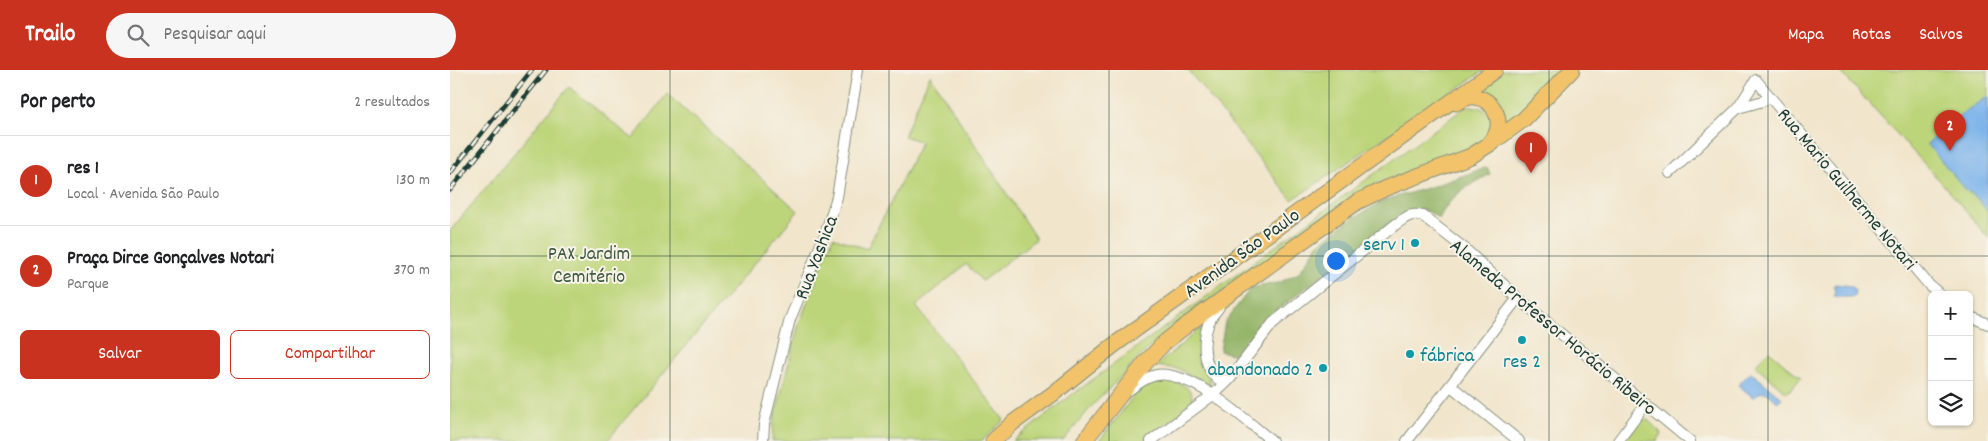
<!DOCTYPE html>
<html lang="pt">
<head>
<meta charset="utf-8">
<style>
  :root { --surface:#fff; --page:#f6f6f6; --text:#202124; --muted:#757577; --line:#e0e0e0; --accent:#c8321e }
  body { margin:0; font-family:Dekko,sans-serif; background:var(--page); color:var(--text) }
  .controls { position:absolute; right:15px; bottom:15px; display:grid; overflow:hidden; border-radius:8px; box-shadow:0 1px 4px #0004 }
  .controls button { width:45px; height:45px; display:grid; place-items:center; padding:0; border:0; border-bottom:1px solid var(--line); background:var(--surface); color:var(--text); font:25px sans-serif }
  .you { position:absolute; left:885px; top:190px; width:18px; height:18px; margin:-12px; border:4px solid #fff; border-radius:50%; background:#1a73e8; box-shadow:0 0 0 8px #1a73e833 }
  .badge { display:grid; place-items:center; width:32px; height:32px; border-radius:50%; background:var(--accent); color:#fff; font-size:16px; font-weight:700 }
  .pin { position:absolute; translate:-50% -41px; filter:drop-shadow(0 1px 2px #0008) }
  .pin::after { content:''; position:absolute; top:26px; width:18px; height:15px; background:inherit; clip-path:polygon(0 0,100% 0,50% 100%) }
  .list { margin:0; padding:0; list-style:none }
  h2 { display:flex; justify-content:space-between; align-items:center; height:65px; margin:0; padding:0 20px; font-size:21px }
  h2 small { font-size:16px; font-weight:400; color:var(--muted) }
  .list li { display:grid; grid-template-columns:32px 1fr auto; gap:15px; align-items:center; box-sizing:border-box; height:90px; padding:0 20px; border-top:1px solid var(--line) }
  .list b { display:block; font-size:19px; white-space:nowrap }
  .list p { margin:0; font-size:16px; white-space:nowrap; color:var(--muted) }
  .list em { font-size:16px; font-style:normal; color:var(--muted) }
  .actions { display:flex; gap:10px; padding:15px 20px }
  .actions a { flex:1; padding:11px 0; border:1px solid var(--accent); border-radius:8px; text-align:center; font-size:18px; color:var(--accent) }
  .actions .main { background:var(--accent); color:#fff }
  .icon { flex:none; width:28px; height:28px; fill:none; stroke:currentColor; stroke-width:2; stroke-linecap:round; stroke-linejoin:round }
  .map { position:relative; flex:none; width:1538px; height:371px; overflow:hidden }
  header { display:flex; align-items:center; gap:30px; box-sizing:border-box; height:70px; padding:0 25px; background:var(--accent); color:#fff }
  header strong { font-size:24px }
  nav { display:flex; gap:28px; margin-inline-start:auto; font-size:18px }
  .search { width:350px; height:45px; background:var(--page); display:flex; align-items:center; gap:12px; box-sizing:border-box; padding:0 18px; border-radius:28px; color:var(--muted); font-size:19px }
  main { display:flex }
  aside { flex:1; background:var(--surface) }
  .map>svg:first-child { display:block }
</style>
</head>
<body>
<header>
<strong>Trailo</strong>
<div class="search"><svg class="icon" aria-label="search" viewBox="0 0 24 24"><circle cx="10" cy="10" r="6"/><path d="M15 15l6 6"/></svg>Pesquisar aqui</div>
<nav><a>Mapa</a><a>Rotas</a><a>Salvos</a></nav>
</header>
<main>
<aside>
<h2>Por perto<small>2 resultados</small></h2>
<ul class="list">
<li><span class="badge">1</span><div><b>res 1</b><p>Local · Avenida São Paulo</p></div><em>130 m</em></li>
<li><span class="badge">2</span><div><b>Praça Dirce Gonçalves Notari</b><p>Parque</p></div><em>370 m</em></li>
</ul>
<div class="actions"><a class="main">Salvar</a><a>Compartilhar</a></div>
</aside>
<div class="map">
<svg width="1538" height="371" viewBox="0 0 1538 371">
  <rect width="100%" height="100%" fill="#f7f3e8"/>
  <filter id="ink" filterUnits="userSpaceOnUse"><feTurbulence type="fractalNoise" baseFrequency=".02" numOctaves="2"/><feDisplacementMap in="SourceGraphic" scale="10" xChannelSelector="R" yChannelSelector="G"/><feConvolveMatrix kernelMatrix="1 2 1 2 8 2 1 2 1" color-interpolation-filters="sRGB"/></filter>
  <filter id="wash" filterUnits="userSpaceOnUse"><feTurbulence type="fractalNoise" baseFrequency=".0096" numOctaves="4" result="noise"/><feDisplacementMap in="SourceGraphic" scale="20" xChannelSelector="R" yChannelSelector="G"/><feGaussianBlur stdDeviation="1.12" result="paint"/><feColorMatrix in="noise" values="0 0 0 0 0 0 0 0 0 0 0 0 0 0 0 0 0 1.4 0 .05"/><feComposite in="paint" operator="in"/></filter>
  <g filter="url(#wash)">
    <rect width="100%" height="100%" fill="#f1e5cb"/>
    <path fill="#bdd57a" stroke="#6e8957" d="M 738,0 L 1035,0 L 842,130 Z
      M 1054,0 L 1110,0 L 1053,59 C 1060,39 1045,22 1025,18 Z
      M 1389,0 L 1538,0 L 1538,168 L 1500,122 Z
      M 480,5 L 586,169 L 532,211 L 516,194 L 466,236 L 554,350 L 532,371 L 322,371 L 324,350 L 349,254 L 383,167 L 417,179 L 471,72 L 454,66 Z
      M 119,17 L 183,69 L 217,24 L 348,141 L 157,371 L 0,371 L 0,161 Z
      M 1017,36 C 1038,36 1046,46 1039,66 C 1002,94 956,100 915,120 L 722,257 L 700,277 L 642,336 L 613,371 L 563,371 L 619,327 Z
      M 751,258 L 754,294 L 762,319 L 729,299 L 706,296 Z
      M 1319,281 L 1351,308 L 1337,323 L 1305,295 Z
      M 718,309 C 731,314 742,316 743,331 L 734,341 L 692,371 L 649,371 L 687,322 L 700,313 Z
      M 1194,349 L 1199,351 L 1212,364 L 1207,371 L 1175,371 L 1190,351 Z"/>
    <path fill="#96b66a" stroke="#5a7a4f" d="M 1037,97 L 1040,104 C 1016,118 1002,123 989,149 C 973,136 967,137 949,146 L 825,242 L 805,269 L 786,285 L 770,281 L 775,252 L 801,218 L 828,213 L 849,203 L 868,174 L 900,150 L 935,130 L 981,117 Z"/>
    <path fill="#7cb3eb" stroke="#4e7890" d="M 1538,26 L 1538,142 L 1526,127 L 1517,121 L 1477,74 L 1503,50 Z
      M 1385,214 L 1401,216 L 1405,220 L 1404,227 L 1384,227 Z
      M 1301,302 L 1332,328 L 1327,332 C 1318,323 1314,317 1304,328 L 1288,315 Z"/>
  </g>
  <g filter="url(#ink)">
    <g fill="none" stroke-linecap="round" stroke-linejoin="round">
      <defs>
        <path id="minor" d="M 1320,27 L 1313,31 L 1288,38 L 1306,10 L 1320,27 L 1479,215 L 1491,225
          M 1220,103 L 1288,38
          M 769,237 C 751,256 749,292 768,310 L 779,310
          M 1519,246 L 1538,254
          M 1001,316 L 1069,371
          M 679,320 C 690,312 703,302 717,305 C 753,310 794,349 822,371
          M 313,371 L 314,354 L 340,249 L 374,167 L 387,127 L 408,0
          M 701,371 L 763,325 L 779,310 L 823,253 L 945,155 C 955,148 961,142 973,146 L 1015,179 L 1068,228 L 1240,371
          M 957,371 L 1068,228
          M 1168,371 L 1196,334"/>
        <path id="primary" d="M 1006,33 C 1012,30 1019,26 1025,27 C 1047,30 1056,57 1040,72
          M 543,371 L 564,352 L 604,323 L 664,275 L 1045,0
          M 634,371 L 696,292 L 715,272 L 738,254 L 907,132 L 936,118 L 1021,86 L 1043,72 L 1073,50 L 1122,0"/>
      </defs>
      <use href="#minor" stroke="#889180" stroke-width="12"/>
      <use href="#primary" stroke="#889180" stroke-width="17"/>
      <use href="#minor" stroke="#fff" stroke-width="10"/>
      <use href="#primary" stroke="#f2c36a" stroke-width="15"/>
      <defs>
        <path id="rail" d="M 0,103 L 82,0
          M 0,120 L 96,0"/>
      </defs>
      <use href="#rail" stroke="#1f3d34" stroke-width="5"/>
      <use href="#rail" stroke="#f7f3e8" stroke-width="3" stroke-dasharray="9" stroke-linecap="butt"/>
    </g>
  </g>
  <path fill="none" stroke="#1f3d34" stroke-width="1" stroke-opacity="0.55" d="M 220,0 L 220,371M 439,0 L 439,371M 659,0 L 659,371M 879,0 L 879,371M 1099,0 L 1099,371M 1318,0 L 1318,371M 0,186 L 1538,186"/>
  <g fill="#0f9aa8" stroke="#f7f3e8" stroke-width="2">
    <circle cx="965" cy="173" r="5"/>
    <circle cx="1072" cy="270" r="5"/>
    <circle cx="960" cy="284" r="5"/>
    <circle cx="873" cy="298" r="5"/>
  </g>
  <g text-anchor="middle" stroke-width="4" stroke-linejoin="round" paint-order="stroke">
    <g font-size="20" fill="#1f3d34" stroke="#f7f3e8">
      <text transform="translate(1398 118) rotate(50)" y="7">Rua Mario Guilherme Notari</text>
      <text transform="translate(791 182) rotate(-36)" y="7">Avenida São Paulo</text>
      <text transform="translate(365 187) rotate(-69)" y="7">Rua Yashica</text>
      <text transform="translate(1104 256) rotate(40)" y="7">Alameda Professor Horácio Ribeiro</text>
    </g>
    <g font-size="20" fill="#0d838f" stroke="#f7f3e8" text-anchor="end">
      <text x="955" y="180">serv 1</text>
      <text x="970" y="291" text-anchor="start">fábrica</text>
      <text x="1072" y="297" text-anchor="middle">res 2</text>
      <text x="863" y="305">abandonado 2</text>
    </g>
    <g font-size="20" fill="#3f5b42" stroke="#f7f3e8">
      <text x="139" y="189">PAX Jardim<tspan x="139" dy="23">Cemitério</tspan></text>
    </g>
  </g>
</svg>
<div class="controls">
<button>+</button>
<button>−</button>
<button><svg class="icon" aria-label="layers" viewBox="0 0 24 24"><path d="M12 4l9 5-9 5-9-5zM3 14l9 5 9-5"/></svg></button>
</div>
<div class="you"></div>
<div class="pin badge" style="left:1081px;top:103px">1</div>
<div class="pin badge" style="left:1500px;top:81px">2</div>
</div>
</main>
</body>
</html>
